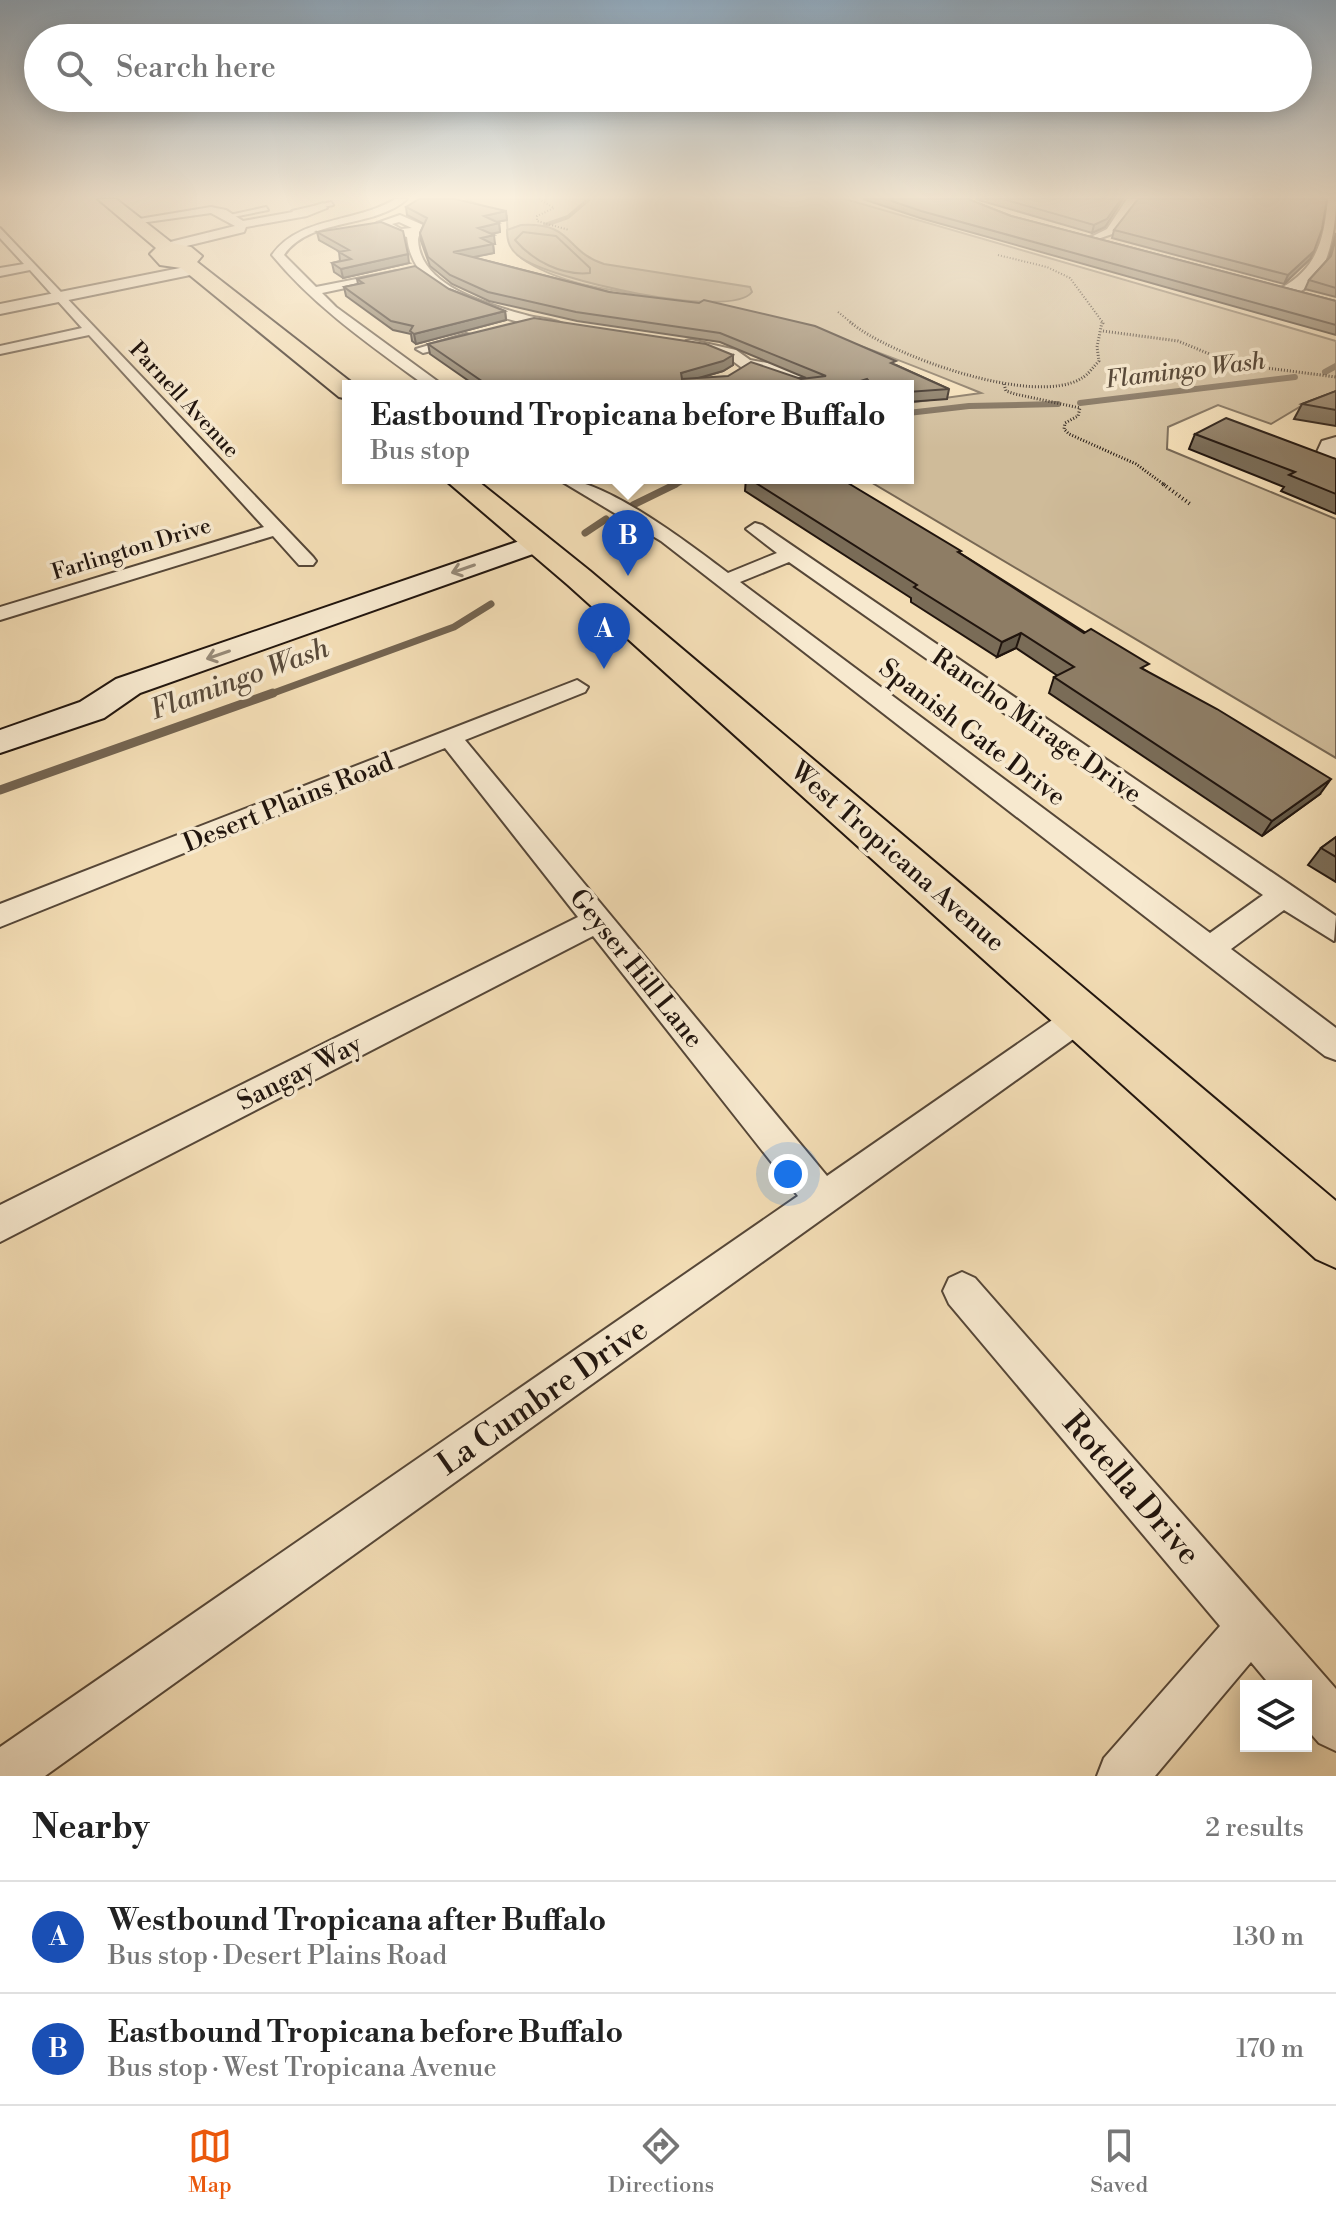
<!DOCTYPE html>
<html lang="en">
<head>
<meta charset="utf-8">
<style>
  :root { --surface:#fff; --page:#f2f2f2; --text:#222; --muted:#767676; --line:#e0e0e0; --accent:#ea580c }
  body { margin:0; font-family:"Libre Bodoni",serif; background:var(--page); color:var(--text) }
  .controls { position:absolute; right:24px; bottom:24px; display:grid; overflow:hidden; border-radius:0px; box-shadow:0 4px 20px #0003 }
  .controls button { width:72px; height:72px; display:grid; place-items:center; padding:0; border:0; border-bottom:2px solid var(--line); background:var(--surface); color:var(--text); font:40px sans-serif }
  .you { position:absolute; left:788px; top:1174px; width:28px; height:28px; margin:-20px; border:6px solid #fff; border-radius:50%; background:#1a73e8; box-shadow:0 0 0 12px #1a73e833 }
  .badge { display:grid; place-items:center; width:52px; height:52px; border-radius:50%; background:var(--accent); color:#fff; font-size:26px; font-weight:700 }
  .pin { position:absolute; translate:-50% -66px; filter:drop-shadow(0 2px 4px #0008) }
  .pin::after { content:''; position:absolute; top:42px; width:28px; height:24px; background:inherit; clip-path:polygon(0 0,100% 0,50% 100%) }
  .popup { position:absolute; left:342px; top:380px; width:572px; height:104px; box-sizing:border-box; display:grid; place-content:center; border-radius:0px; background:var(--surface); filter:drop-shadow(0 2px 6px #0005); font-size:26px; white-space:nowrap; color:var(--muted) }
  .popup b { font-size:30px; color:var(--text) }
  .popup::after { content:''; position:absolute; left:50%; top:100%; margin-left:-16px; border:16px solid transparent; border-top-color:var(--surface) }
  .list { margin:0; padding:0; list-style:none }
  h2 { display:flex; justify-content:space-between; align-items:center; height:104px; margin:0; padding:0 32px; font-size:34px }
  h2 small { font-size:26px; font-weight:400; color:var(--muted) }
  .list li { display:grid; grid-template-columns:52px 1fr auto; gap:24px; align-items:center; box-sizing:border-box; height:112px; padding:0 32px; border-top:2px solid var(--line) }
  .list b { display:block; font-size:30px; white-space:nowrap }
  .list p { margin:0; font-size:26px; white-space:nowrap; color:var(--muted) }
  .list em { font-size:26px; font-style:normal; color:var(--muted) }
  .icon { flex:none; width:44px; height:44px; fill:none; stroke:currentColor; stroke-width:2; stroke-linecap:round; stroke-linejoin:round }
  .map { position:relative; flex:none; width:1336px; height:1776px; overflow:hidden }
  .search { position:absolute; background:var(--surface); box-shadow:0 4px 20px #0003; left:24px; right:24px; top:24px; height:88px; display:flex; align-items:center; gap:20px; box-sizing:border-box; padding:0 28px; border-radius:44px; color:var(--muted); font-size:30px }
  .sheet { height:328px; background:var(--surface) }
  nav { display:flex; justify-content:space-around; align-items:center; box-sizing:border-box; height:112px; border-top:2px solid var(--line); background:var(--surface); font-size:22px; color:var(--muted) }
  nav a { display:grid; justify-items:center; gap:4px }
  nav .on { color:var(--accent) }
  .map>svg:first-child { display:block }
</style>
</head>
<body>
<div class="map">
<svg width="1336" height="1776" viewBox="0 0 1336 1776">
  <rect width="100%" height="100%" fill="#f3ddb5"/>
  <filter id="stains"><feTurbulence type="fractalNoise" baseFrequency=".0025" numOctaves="4"/><feColorMatrix values="0 0 0 0 .2 0 0 0 0 .09 0 0 0 0 .02 0 0 0 .5 -.17"/></filter>
  <radialGradient id="worn" r=".72"><stop offset=".6" stop-color="#630" stop-opacity="0"/><stop offset="1" stop-color="#630" stop-opacity=".3"/></radialGradient>
  <path fill="#cfbb99" stroke="#786854" stroke-width="2" d="M 465,199 L 845,199 L 1336,341 L 1336,396 L 1303,405 L 1271,424 L 1218,405 L 1168,427 L 1167,449 L 1336,519 L 1336,758 L 864,478 L 908,478 L 908,403 L 981,393 C 897,359 817,326 728,307 C 664,293 585,297 527,262 C 508,250 507,238 507,216 Z"/>
  <path fill="#ac997c" stroke="#746450" stroke-width="2" d="M 521,225 C 574,222 564,251 604,264 L 750,287 L 752,292 C 730,321 548,279 520,257 C 510,250 507,242 507,230 Z"/>
  <g fill="none" stroke-linecap="round" stroke-linejoin="round">
    <path stroke="#665745" stroke-width="2" d="M 523,232 L 556,236 L 590,268 L 590,273 C 562,276 533,261 515,240 Z"/>
    <path stroke="#746450" stroke-width="4" d="M 545,225 L 568,217 L 589,199"/>
    <path stroke="#746450" stroke-width="6" d="M 1325,372 L 1336,366
      M 1080,403 L 1295,377
      M 908,413 L 969,406 L 1058,404
      M 672,486 L 688,478"/>
    <path stroke="#746450" stroke-width="7" d="M 633,505 L 676,484
      M 585,533 L 606,519
      M 268,695 L 454,627 L 491,604"/>
    <path stroke="#746450" stroke-width="9" d="M 0,790 L 273,693"/>
    <defs>
      <path id="service" d="M 331,202 L 333,205 L 295,213 L 292,211 Z
        M 266,207 L 268,210 L 228,218 L 225,216 Z"/>
      <path id="minor" d="M 395,199 L 407,199 C 374,229 310,217 284,255 L 316,287 L 397,271 L 397,277 L 322,293 L 336,307 L 444,386 L 426,386 C 370,345 315,307 272,255 C 299,216 357,223 395,199 Z
        M 1127,199 L 1137,199 L 1115,233 L 1089,242 L 1089,238 L 1107,229 Z
        M 1328,199 L 1336,199 C 1336,230 1327,299 1281,294 L 1281,288 C 1318,268 1324,238 1328,199 Z
        M 323,203 L 327,208 L 307,216 L 246,227 L 244,232 L 166,251 L 160,247 L 162,244 L 235,226 L 211,213 L 133,224 L 127,221 L 211,207 L 226,210 L 243,221 L 304,210 Z
        M 400,215 L 423,225 C 423,230 418,235 418,240 C 420,288 493,306 529,316 C 542,319 560,320 570,328 L 563,332 C 508,319 414,305 407,237 L 394,234 L 377,223 ZM 399,222 L 412,228 L 401,229 L 392,224 Z
        M 0,228 L 313,557 L 316,561 L 313,565 L 299,565 L 273,536 L 0,620 L 0,607 L 264,527 L 89,335 L 0,354 L 0,346 L 82,328 L 30,270 L 0,276 L 0,268 L 24,264 L 0,238 Z
        M 466,334 L 471,335 L 471,341 L 423,353 L 416,349 Z
        M 691,340 L 736,350 L 750,360 L 779,365 L 822,386 L 801,386 L 771,372 L 741,367 L 726,356 L 686,347 L 686,341 Z
        M 1336,437 L 1336,467 L 1317,452 L 1322,441 Z
        M 556,478 C 604,478 688,543 728,573 L 777,553 L 746,529 L 755,523 L 762,525 L 1336,916 L 1334,941 L 1284,910 L 1231,949 L 1336,1028 L 1336,1060 L 1325,1056 L 661,541 ZM 789,562 L 1263,895 L 1210,933 L 740,582 Z
        M 577,680 L 588,687 L 585,692 L 465,740 L 827,1176 L 1071,1007 L 1082,1003 L 1093,1007 L 1098,1016 L 1093,1025 L 45,1776 L 0,1776 L 0,1747 L 798,1196 L 593,936 L 0,1242 L 0,1205 L 578,917 L 445,748 L 0,927 L 0,904 Z
        M 962,1272 L 975,1278 L 1336,1689 L 1336,1751 L 1319,1743 L 1306,1728 L 1306,1686 L 1271,1686 L 1251,1662 L 1155,1776 L 1097,1776 L 1104,1758 L 1220,1626 L 949,1304 L 943,1291 L 949,1278 Z"/>
      <path id="tertiary" d="M 195,265 L 200,267 L 200,273 L 0,314 L 0,304 Z"/>
      <path id="secondary" d="M 537,535 L 547,537 L 551,543 L 547,549 L 140,693 L 104,718 L 0,753 L 0,730 L 80,702 L 116,679 Z"/>
      <path id="primary" d="M 98,199 L 116,199 L 172,243 L 191,247 L 202,256 L 197,262 L 356,386 L 348,386 L 348,399 L 339,397 L 181,268 L 160,265 L 150,254 L 156,248 Z
        M 443,478 L 474,478 L 590,571 L 1336,1201 L 1336,1268 L 1316,1259 L 568,585 Z"/>
    </defs>
    <use href="#service" stroke="#564738" stroke-width="4"/>
    <use href="#minor" stroke="#564738" stroke-width="4"/>
    <use href="#tertiary" stroke="#564738" stroke-width="4"/>
    <use href="#secondary" stroke="#21150e" stroke-width="4"/>
    <use href="#primary" stroke="#21150e" stroke-width="4"/>
    <path stroke="#21150e" stroke-width="2" stroke-dasharray="1 2" stroke-linecap="butt" d="M 539,199 L 554,208 L 537,216 L 537,221 L 569,230
      M 998,255 L 1047,267 L 1070,278 L 1104,324
      M 838,312 L 853,324"/>
    <path stroke="#21150e" stroke-width="3" stroke-dasharray="1 2" stroke-linecap="butt" d="M 850,322 C 889,355 1035,408 1082,378 C 1088,375 1094,366 1099,361 L 1097,347 L 1102,322
      M 1103,331 L 1178,341 L 1212,355 L 1267,368 L 1336,377
      M 1004,384 L 1006,391 L 1015,394 L 1080,408 L 1078,416 L 1065,423 L 1064,429 L 1069,434 L 1136,464 L 1166,486"/>
    <path stroke="#21150e" stroke-width="4" stroke-dasharray="1 3" stroke-linecap="butt" d="M 1163,484 L 1190,504"/>
    <use href="#service" fill="#f7e9cf" fill-rule="evenodd"/>
    <use href="#minor" fill="#f7e9cf" fill-rule="evenodd"/>
    <use href="#tertiary" fill="#f7e9cf" fill-rule="evenodd"/>
    <use href="#secondary" fill="#f7e9cf" fill-rule="evenodd"/>
    <use href="#primary" fill="#f3ddb5" fill-rule="evenodd"/>
  </g>
  <path fill="#7a6c57" stroke="#21150e" stroke-width="2" d="M 863,199 L 968,199 L 1011,216 L 1336,301 L 1336,335 L 920,218 Z
    M 975,199 L 1123,199 L 1105,227 L 1092,233 Z
    M 406,207 L 507,220 L 496,222 L 499,223 L 500,232 L 491,234 L 495,244 L 493,244 L 494,253 L 472,257 L 896,365 L 949,389 L 947,399 L 908,402 L 908,386 L 476,386 L 430,354 L 428,344 L 733,355 L 733,365 L 723,371 L 700,378 L 806,378 L 720,342 L 577,321 L 489,301 L 452,284 L 430,266 L 421,241 L 420,233 L 424,224 L 407,215 Z
    M 1114,230 L 1310,259 L 1284,284 L 1112,238 Z
    M 317,232 L 409,263 L 343,278 L 334,272 L 332,263 L 340,261 L 339,252 L 340,252 L 319,240 Z
    M 1336,233 L 1336,297 L 1305,289 L 1309,280 L 1329,258 Z
    M 357,279 L 449,289 L 505,311 L 506,320 L 416,344 L 412,341 L 411,334 L 393,330 L 346,296 L 344,287 L 358,284 Z
    M 1336,391 L 1336,426 L 1294,419 L 1302,404 Z
    M 1195,434 L 1336,459 L 1336,514 L 1281,491 L 1284,487 L 1189,449 Z
    M 746,478 L 829,478 L 960,553 L 1146,671 L 1320,794 L 1262,836 L 1049,693 L 1054,677 L 1058,676 L 1016,648 L 997,657 L 911,602 L 911,598 L 745,491 Z
    M 1336,837 L 1336,882 L 1308,865 L 1321,848 Z"/>
  <path fill="#635847" stroke="#21150e" stroke-width="2" d="M 1121,199 L 1123,199 L 1105,227 L 1092,233 L 1094,225 Z
    M 506,211 L 507,220 L 485,224 L 484,216 Z
    M 499,223 L 500,232 L 479,236 L 478,228 Z
    M 494,235 L 495,244 L 493,244 L 494,253 L 454,261 L 453,252 L 481,238 Z
    M 1314,251 L 1310,259 L 1284,284 L 1288,275 Z
    M 408,254 L 409,263 L 343,278 L 341,269 Z
    M 505,311 L 506,320 L 416,344 L 414,334 Z
    M 733,355 L 733,365 L 723,371 L 681,383 L 681,373 Z
    M 867,379 L 866,386 L 845,386 Z
    M 1021,633 L 1016,648 L 997,657 L 1002,642 Z
    M 1331,779 L 1320,794 L 1262,836 L 1272,821 Z"/>
  <path fill="#8e7d65" stroke="#21150e" stroke-width="2" d="M 419,199 L 455,199 L 506,211 L 484,216 L 499,223 L 478,228 L 494,235 L 481,238 L 493,244 L 453,252 L 609,292 L 699,303 L 704,300 L 815,326 L 896,361 L 891,363 L 949,389 L 908,392 L 908,386 L 873,386 L 867,379 L 845,386 L 489,386 L 428,344 L 534,318 L 706,344 L 733,355 L 723,361 L 681,373 L 682,379 L 728,376 L 751,362 L 801,379 L 826,376 L 720,333 L 576,312 L 488,292 L 450,275 L 428,257 L 420,233 L 427,218 L 406,207 Z
    M 886,199 L 968,199 L 1011,216 L 1336,301 L 1336,325 L 921,211 Z
    M 1003,199 L 1121,199 L 1107,219 L 1094,225 Z
    M 1138,199 L 1327,199 L 1322,229 L 1314,251 L 1288,275 L 1114,230 Z
    M 381,222 L 403,231 L 408,254 L 341,269 L 332,263 L 351,259 L 339,252 L 349,250 L 317,232 Z
    M 1336,238 L 1336,288 L 1309,280 L 1331,256 Z
    M 415,266 L 449,289 L 505,311 L 414,334 L 410,331 L 413,326 L 391,321 L 344,287 L 363,283 L 357,279 Z
    M 1336,391 L 1336,410 L 1302,404 Z
    M 1226,418 L 1336,459 L 1336,494 L 1289,475 L 1295,472 L 1195,434 Z
    M 748,478 L 829,478 L 836,482 L 843,480 L 961,551 L 958,552 L 1084,633 L 1091,629 L 1149,664 L 1141,668 L 1217,709 L 1331,779 L 1272,821 L 1054,677 L 1074,667 L 1021,633 L 1002,642 L 914,587 L 917,585 Z
    M 1336,837 L 1336,857 L 1321,848 Z"/>
  <defs><path id="oneway-shaft" d="M-6 0H5M1.5-3L5.5 0L1.5 3" fill="none" stroke-width="1.6" stroke-linecap="round" stroke-linejoin="round" transform="scale(2)"/></defs>
  <g stroke="#978a78">
    <use href="#oneway-shaft" transform="translate(463 569) rotate(161)"/>
    <use href="#oneway-shaft" transform="translate(218 655) rotate(161)"/>
  </g>
  <linearGradient id="sky" x2="0" y2="1"><stop stop-color="#90a9bd"/><stop offset="0.44" stop-color="#faf0de"/><stop offset="1" stop-color="#faf0de" stop-opacity="0"/></linearGradient>
  <rect width="1336" height="448" fill="url(#sky)"/>
  <g text-anchor="middle" stroke-width="7" stroke-linejoin="round" paint-order="stroke">
    <g font-size="22" fill="#21150e" stroke="#f7e9cf">
      <text transform="translate(185 399) rotate(47)" y="8">Parnell Avenue</text>
      <text transform="translate(131 548) rotate(-17)" y="8">Farlington Drive</text>
    </g>
    <g font-size="24" font-style="italic" fill="#594a3a" stroke="#f7e9cf">
      <text transform="translate(1185 370) rotate(-7)" y="8">Flamingo Wash</text>
    </g>
    <g font-size="26" fill="#21150e" stroke="#f7e9cf">
      <text transform="translate(1037 725) rotate(35)" y="9">Rancho Mirage Drive</text>
      <text transform="translate(973 732) rotate(37)" y="9">Spanish Gate Drive</text>
      <text transform="translate(288 802) rotate(-22)" y="9">Desert Plains Road</text>
      <text transform="translate(898 856) rotate(41)" y="9">West Tropicana Avenue</text>
      <text transform="translate(637 968) rotate(51)" y="9">Geyser Hill Lane</text>
      <text transform="translate(299 1072) rotate(-27)" y="9">Sangay Way</text>
    </g>
    <g font-size="28" font-style="italic" fill="#594a3a" stroke="#f7e9cf">
      <text transform="translate(239 678) rotate(-20)" y="10">Flamingo Wash</text>
    </g>
    <g font-size="32" fill="#21150e" stroke="#f7e9cf">
      <text transform="translate(542 1396) rotate(-35)" y="11">La Cumbre Drive</text>
      <text transform="translate(1132 1488) rotate(49)" y="11">Rotella Drive</text>
    </g>
  </g>
  <rect width="100%" height="100%" filter="url(#stains)"/>
  <rect width="100%" height="100%" fill="url(#worn)"/>
</svg>
<div class="controls">
<button><svg class="icon" aria-label="layers" viewBox="0 0 24 24"><path d="M12 4l9 5-9 5-9-5zM3 14l9 5 9-5"/></svg></button>
</div>
<div class="you"></div>
<div class="pin badge" style="left:604px;top:669px;background:#1a4fb4">A</div>
<div class="pin badge" style="left:628px;top:576px;background:#1a4fb4">B</div>
<div class="popup"><b>Eastbound Tropicana before Buffalo</b>Bus stop</div>
<div class="search"><svg class="icon" aria-label="search" viewBox="0 0 24 24"><circle cx="10" cy="10" r="6"/><path d="M15 15l6 6"/></svg>Search here</div>
</div>
<section class="sheet">
<h2>Nearby<small>2 results</small></h2>
<ul class="list">
<li><span class="badge" style="background:#1a4fb4">A</span><div><b>Westbound Tropicana after Buffalo</b><p>Bus stop · Desert Plains Road</p></div><em>130 m</em></li>
<li><span class="badge" style="background:#1a4fb4">B</span><div><b>Eastbound Tropicana before Buffalo</b><p>Bus stop · West Tropicana Avenue</p></div><em>170 m</em></li>
</ul>
</section>
<nav>
<a class="on"><svg class="icon" aria-label="map" viewBox="0 0 24 24"><path d="M3 6l6-2 6 2 6-2v14l-6 2-6-2-6 2zM9 4v14M15 6v14"/></svg>Map</a>
<a><svg class="icon" aria-label="directions" viewBox="0 0 24 24"><path d="M12 3l9 9-9 9-9-9zM9 14v-3h6M13 9l2 2-2 2"/></svg>Directions</a>
<a><svg class="icon" aria-label="saved" viewBox="0 0 24 24"><path d="M7 4h10v16l-5-4-5 4z"/></svg>Saved</a>
</nav>
</body>
</html>
